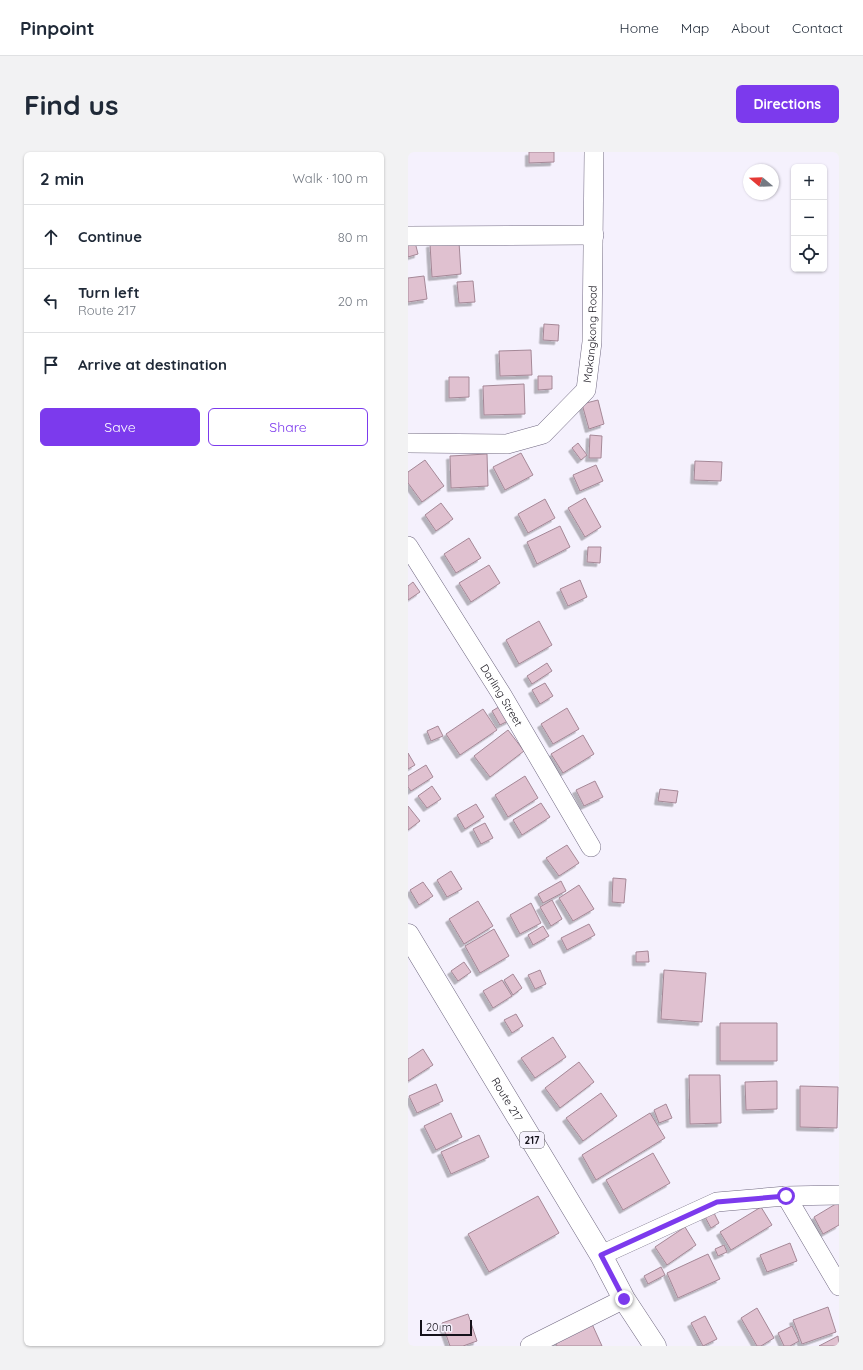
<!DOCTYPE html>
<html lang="en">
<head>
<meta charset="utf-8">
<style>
  :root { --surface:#fff; --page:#f2f2f3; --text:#1f2937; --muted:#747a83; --line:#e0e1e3; --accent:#7c3aed }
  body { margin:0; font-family:Quicksand,sans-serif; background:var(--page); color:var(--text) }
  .controls { position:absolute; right:12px; top:12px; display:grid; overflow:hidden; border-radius:6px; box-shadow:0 1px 3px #0004 }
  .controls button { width:36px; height:36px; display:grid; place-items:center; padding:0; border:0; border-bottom:1px solid var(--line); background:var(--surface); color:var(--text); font:20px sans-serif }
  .compass { position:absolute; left:335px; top:12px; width:36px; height:36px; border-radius:50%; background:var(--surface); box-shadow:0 1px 3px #0004; rotate:289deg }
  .scale { position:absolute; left:12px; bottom:10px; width:52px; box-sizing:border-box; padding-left:4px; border:2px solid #15121b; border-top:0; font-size:11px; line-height:14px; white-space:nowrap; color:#15121b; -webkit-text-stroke:3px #f5f1fd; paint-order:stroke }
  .stop { position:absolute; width:12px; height:12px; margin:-9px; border:3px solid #7c3aed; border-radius:50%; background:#fff }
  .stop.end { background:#7c3aed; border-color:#fff; box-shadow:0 1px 4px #0008 }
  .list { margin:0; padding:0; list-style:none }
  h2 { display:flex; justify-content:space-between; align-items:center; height:52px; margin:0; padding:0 16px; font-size:17px }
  h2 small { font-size:13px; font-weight:400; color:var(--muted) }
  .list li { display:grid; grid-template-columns:26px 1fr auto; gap:12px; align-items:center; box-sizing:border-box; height:64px; padding:0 16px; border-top:1px solid var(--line) }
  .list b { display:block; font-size:15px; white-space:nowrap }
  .list p { margin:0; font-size:13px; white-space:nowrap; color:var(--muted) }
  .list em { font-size:13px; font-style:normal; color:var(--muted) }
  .actions { display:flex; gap:8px; padding:12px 16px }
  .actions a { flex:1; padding:9px 0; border:1px solid var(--accent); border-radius:6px; text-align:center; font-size:14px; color:var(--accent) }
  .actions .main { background:var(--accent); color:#fff }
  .icon { flex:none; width:22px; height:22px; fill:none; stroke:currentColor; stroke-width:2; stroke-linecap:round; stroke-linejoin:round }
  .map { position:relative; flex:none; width:431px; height:1194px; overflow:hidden; border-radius:6px }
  header { display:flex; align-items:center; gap:24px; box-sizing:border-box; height:56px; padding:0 20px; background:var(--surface); border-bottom:1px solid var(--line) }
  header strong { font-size:19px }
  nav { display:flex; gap:22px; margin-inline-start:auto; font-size:14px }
  .intro { display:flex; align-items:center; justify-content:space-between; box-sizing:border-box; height:96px; padding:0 24px }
  h1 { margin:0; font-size:28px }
  .button { padding:10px 18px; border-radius:6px; background:var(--accent); color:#fff; font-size:14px; font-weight:700 }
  main { display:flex; gap:24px; padding:0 24px }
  aside { flex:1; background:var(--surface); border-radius:6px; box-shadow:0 1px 3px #0004 }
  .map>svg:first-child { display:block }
</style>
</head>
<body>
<header>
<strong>Pinpoint</strong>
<nav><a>Home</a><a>Map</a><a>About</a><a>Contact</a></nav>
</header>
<div class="intro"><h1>Find us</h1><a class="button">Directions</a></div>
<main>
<aside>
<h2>2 min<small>Walk · 100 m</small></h2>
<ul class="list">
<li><svg class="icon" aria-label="ahead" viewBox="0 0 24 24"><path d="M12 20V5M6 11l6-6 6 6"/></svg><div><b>Continue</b></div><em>80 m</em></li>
<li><svg class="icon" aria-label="left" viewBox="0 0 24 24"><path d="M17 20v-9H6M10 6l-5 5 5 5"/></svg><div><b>Turn left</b><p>Route 217</p></div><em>20 m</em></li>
<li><svg class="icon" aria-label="arrive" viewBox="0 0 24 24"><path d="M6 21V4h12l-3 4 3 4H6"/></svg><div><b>Arrive at destination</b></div></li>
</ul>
<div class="actions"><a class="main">Save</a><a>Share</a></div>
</aside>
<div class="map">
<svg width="431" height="1194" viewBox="0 0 431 1194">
  <defs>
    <filter id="shadow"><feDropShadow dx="-3.5" dy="3.5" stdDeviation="0" flood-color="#0004"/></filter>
  </defs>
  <rect width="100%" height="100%" fill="#f5f1fd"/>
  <path fill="#e0c1d0" stroke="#a58897" filter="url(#shadow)" d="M 121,0 L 146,0 L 146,10 L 121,11 Z
    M 7,90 L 10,102 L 0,105 L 0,91 Z
    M 51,90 L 53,122 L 24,125 L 22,92 Z
    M 16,124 L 19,147 L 0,150 L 0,126 Z
    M 65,129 L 67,150 L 51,151 L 49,130 Z
    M 136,172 L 151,173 L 150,189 L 135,188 Z
    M 123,198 L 124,223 L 92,224 L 91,199 Z
    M 130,224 L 144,224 L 144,237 L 130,238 Z
    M 41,225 L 61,225 L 61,245 L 41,246 Z
    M 116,232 L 117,262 L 76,263 L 75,234 Z
    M 190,248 L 196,272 L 181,277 L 174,252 Z
    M 182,283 L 194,284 L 193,306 L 181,306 Z
    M 170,291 L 179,303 L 173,308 L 164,296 Z
    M 113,301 L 125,323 L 97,338 L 85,315 Z
    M 79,302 L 80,334 L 43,336 L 42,304 Z
    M 17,308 L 36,334 L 14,350 L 0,331 L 0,320 Z
    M 287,309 L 314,310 L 313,329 L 286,328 Z
    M 188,313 L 195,329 L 172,339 L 165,323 Z
    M 177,346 L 193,375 L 177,385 L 160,356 Z
    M 137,347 L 147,366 L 120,381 L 110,362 Z
    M 33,351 L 45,367 L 28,379 L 17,363 Z
    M 152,374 L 162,395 L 129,412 L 119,390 Z
    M 61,386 L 73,406 L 48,421 L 36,402 Z
    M 180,395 L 193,395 L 192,411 L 179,410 Z
    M 81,413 L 92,431 L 63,450 L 51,431 Z
    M 172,428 L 179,445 L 160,454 L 152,437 Z
    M 5,430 L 12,440 L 0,448 L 0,434 Z
    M 131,469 L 144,493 L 111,512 L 98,488 Z
    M 139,511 L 144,519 L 124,532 L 119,524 Z
    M 137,531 L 145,544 L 132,552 L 124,538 Z
    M 94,553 L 102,568 L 92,573 L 84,559 Z
    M 159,556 L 171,577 L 145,592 L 133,572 Z
    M 75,557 L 89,578 L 52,603 L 38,582 Z
    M 30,574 L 35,584 L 23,589 L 19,579 Z
    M 100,578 L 116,599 L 82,625 L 66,604 Z
    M 175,583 L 186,602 L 155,621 L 143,602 Z
    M 0,601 L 7,613 L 0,617 Z
    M 18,613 L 25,625 L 3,639 L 0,635 L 0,624 Z
    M 117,624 L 130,646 L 100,665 L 87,643 Z
    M 187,629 L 195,645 L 176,654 L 168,638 Z
    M 24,634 L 33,647 L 19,656 L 10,644 Z
    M 252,637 L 270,639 L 268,651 L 250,649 Z
    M 133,651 L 142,665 L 114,683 L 105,668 Z
    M 68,652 L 76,665 L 57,677 L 49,663 Z
    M 0,654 L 12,669 L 0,678 Z
    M 77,671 L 85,686 L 73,692 L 65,677 Z
    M 159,693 L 171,711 L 151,724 L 138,706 Z
    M 43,719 L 54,737 L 39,745 L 29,728 Z
    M 205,726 L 218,727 L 216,751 L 204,750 Z
    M 153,729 L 158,739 L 135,751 L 130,742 Z
    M 15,730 L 25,744 L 11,753 L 2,738 Z
    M 171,733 L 186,757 L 165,769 L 151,746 Z
    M 144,748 L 154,767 L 143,774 L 132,755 Z
    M 70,749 L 85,774 L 56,792 L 41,767 Z
    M 123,751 L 133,771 L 112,782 L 102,763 Z
    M 181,772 L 187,783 L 159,798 L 153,786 Z
    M 135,774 L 141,784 L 125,793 L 120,783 Z
    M 86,777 L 101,804 L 72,821 L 57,794 Z
    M 240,799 L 241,810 L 228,810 L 228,800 Z
    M 56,810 L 63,820 L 50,829 L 43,819 Z
    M 132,818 L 138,832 L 127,837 L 120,823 Z
    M 256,818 L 298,821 L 294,870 L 253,867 Z
    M 105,822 L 114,836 L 105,843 L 96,828 Z
    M 94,828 L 104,844 L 85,856 L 75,839 Z
    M 108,862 L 115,874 L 104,881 L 96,868 Z
    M 312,871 L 369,871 L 369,909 L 312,909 Z
    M 145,885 L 158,905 L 127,926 L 113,906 Z
    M 15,897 L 25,913 L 0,929 L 0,907 Z
    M 171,910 L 186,930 L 152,956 L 137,936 Z
    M 281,923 L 312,923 L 313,971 L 282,972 Z
    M 369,929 L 369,957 L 338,958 L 337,930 Z
    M 28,932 L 35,949 L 9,961 L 1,944 Z
    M 392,934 L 430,935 L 429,976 L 392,975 Z
    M 193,941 L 209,964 L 175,989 L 158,966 Z
    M 258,952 L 264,966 L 251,971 L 246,958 Z
    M 43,961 L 54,985 L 28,998 L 16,974 Z
    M 242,961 L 257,986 L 188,1028 L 174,1003 Z
    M 71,983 L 81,1005 L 43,1022 L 33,1000 Z
    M 245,1001 L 262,1031 L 215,1058 L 198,1028 Z
    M 130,1044 L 151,1081 L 81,1120 L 60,1082 Z
    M 431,1050 L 431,1073 L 415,1082 L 406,1065 Z
    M 353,1055 L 364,1073 L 323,1098 L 312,1080 Z
    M 305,1059 L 311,1071 L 303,1076 L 296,1063 Z
    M 277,1075 L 288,1093 L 259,1113 L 247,1095 Z
    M 382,1091 L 389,1109 L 359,1120 L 352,1103 Z
    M 316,1093 L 319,1100 L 310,1104 L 307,1097 Z
    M 300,1102 L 312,1127 L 270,1146 L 259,1121 Z
    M 253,1115 L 257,1123 L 240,1132 L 236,1124 Z
    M 420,1155 L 428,1180 L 394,1192 L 385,1168 Z
    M 349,1156 L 366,1186 L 353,1194 L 349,1194 L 333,1166 Z
    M 60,1162 L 69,1189 L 55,1194 L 42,1194 L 34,1171 Z
    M 297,1164 L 309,1187 L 295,1194 L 283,1171 Z
    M 184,1172 L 194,1194 L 149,1194 L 147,1190 Z
    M 384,1174 L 391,1189 L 382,1194 L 376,1194 L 370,1181 Z
    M 430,1184 L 431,1194 L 411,1194 Z"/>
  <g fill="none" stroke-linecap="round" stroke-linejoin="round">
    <defs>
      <g id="minor">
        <path d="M 0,84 L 186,83"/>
        <path id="s1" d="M 0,291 L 99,292 L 135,282 L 178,238 L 184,190 L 186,0"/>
        <path id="s2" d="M 0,394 L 94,543 L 183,695"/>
        <path d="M 378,1044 L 431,1134"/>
        <path d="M 193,1103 L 309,1050 L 378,1044 L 431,1043"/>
        <path d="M 122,1194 L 216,1147"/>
      </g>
      <g id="major">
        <path id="s3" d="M 0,783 L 193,1103 L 216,1147 L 247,1194"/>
      </g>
    </defs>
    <use href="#minor" stroke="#706881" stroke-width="20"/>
    <use href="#major" stroke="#706881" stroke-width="23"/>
    <use href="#minor" stroke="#fff" stroke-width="19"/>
    <use href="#major" stroke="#fff" stroke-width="22"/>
  </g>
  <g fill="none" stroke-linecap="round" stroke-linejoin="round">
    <path stroke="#7c3aed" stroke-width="5" d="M 216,1147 L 193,1103 L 309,1050 L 378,1044"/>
  </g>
  <g text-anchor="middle" stroke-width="3" stroke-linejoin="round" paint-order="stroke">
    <rect fill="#f5f1fd" stroke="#58555f" stroke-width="1" x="112" y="980" width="24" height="16" rx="3"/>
    <g font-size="10" font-weight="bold" fill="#15121b">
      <text x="124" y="992">217</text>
    </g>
    <g font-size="11" fill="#15121b" stroke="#f5f1fd">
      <text dy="4" stroke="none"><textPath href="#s1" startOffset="254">Makangkong Road</textPath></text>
      <text dy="4" stroke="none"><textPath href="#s2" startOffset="176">Darling Street</textPath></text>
      <text dy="4" stroke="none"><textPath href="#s3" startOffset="192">Route 217</textPath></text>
    </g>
  </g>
</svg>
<div class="controls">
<button>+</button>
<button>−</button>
<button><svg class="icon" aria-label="locate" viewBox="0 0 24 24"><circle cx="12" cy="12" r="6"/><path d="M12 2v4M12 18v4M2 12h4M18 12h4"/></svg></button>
</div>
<svg class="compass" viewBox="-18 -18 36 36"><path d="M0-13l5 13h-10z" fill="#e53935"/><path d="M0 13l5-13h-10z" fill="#747a83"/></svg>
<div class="scale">20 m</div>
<div class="stop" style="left:378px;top:1044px"></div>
<div class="stop end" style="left:216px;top:1147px"></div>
</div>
</main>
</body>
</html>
